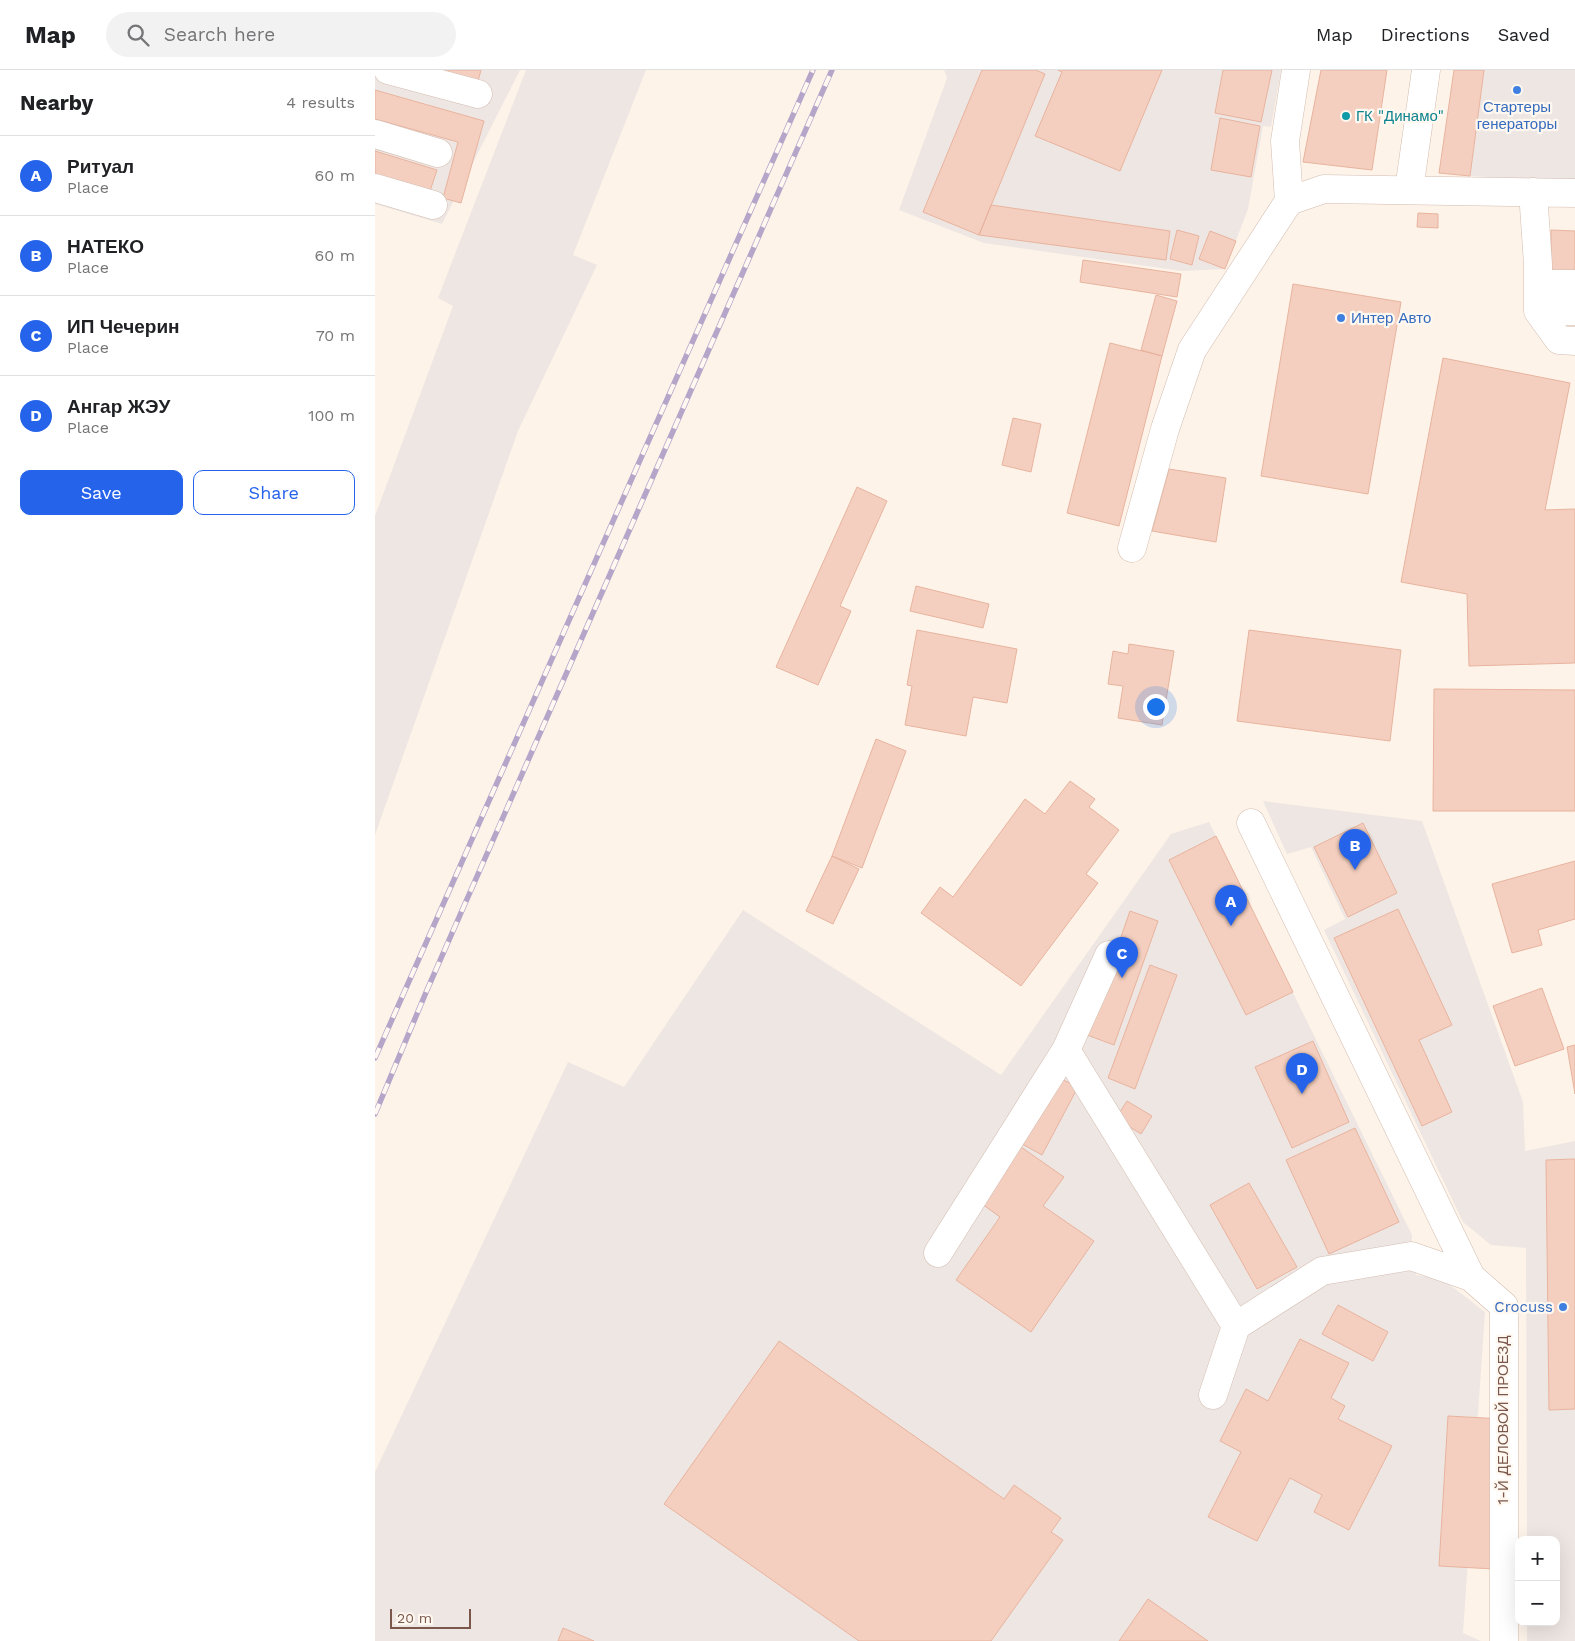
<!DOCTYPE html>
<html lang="en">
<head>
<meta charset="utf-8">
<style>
  :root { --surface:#fff; --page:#f2f2f2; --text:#202124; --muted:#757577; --line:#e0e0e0; --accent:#2563eb }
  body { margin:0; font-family:"Work Sans",sans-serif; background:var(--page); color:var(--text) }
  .controls { position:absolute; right:15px; bottom:15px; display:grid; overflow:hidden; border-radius:10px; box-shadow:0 5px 20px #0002 }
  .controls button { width:45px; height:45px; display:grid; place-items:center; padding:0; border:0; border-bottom:1px solid var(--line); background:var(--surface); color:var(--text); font:25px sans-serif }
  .scale { position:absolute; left:15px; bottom:12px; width:81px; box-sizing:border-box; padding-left:5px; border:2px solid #7a574a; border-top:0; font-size:14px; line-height:18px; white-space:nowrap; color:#7a574a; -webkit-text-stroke:4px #fff8f0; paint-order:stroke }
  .you { position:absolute; left:780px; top:636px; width:18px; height:18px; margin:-12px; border:4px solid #fff; border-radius:50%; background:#1a73e8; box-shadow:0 0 0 8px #1a73e833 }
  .badge { display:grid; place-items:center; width:32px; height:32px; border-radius:50%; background:var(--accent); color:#fff; font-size:16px; font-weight:700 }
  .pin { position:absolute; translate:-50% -41px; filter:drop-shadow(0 1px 2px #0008) }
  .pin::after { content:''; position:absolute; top:26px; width:18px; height:15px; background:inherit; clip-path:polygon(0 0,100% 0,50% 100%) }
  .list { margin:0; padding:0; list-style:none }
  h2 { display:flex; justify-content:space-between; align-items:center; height:65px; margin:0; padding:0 20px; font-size:21px }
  h2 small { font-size:16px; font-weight:400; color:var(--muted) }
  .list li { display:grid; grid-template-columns:32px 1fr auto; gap:15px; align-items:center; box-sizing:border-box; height:80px; padding:0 20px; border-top:1px solid var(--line) }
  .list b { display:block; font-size:19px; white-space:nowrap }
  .list p { margin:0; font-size:16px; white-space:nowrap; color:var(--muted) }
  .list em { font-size:16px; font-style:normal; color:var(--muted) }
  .actions { display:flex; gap:10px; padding:15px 20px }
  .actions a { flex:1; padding:11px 0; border:1px solid var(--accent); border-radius:10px; text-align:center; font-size:18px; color:var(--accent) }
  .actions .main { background:var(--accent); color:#fff }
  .icon { flex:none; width:28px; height:28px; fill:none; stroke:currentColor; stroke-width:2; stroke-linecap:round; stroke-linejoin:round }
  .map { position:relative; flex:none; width:1200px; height:1571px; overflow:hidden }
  header { display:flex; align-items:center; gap:30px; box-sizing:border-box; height:70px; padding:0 25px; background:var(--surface); border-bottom:1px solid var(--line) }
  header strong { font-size:24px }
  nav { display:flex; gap:28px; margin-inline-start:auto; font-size:18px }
  .search { width:350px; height:45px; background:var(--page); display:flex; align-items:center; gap:12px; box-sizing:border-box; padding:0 18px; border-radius:28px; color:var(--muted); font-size:19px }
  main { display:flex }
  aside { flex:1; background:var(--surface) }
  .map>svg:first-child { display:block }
</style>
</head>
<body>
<header>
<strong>Map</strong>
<div class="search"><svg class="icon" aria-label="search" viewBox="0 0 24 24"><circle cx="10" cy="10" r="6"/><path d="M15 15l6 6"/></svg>Search here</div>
<nav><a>Map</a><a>Directions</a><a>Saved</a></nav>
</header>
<main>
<aside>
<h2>Nearby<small>4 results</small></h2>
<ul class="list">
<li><span class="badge">A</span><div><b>Ритуал</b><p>Place</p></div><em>60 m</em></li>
<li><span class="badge">B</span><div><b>НАТЕКО</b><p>Place</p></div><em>60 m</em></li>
<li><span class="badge">C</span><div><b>ИП Чечерин</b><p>Place</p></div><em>70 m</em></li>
<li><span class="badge">D</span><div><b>Ангар ЖЭУ</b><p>Place</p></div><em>100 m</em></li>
</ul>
<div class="actions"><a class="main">Save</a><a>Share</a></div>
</aside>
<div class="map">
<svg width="1200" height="1571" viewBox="0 0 1200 1571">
  <rect width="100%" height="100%" fill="#fdf3e9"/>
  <path fill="#eee6e2" d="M 0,0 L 145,0 L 67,154 L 0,134 Z
    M 151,0 L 271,0 L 198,185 L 222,195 L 143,361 L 0,765 L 0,446 L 78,236 L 63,228 Z
    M 569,0 L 906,0 L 896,57 L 888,56 L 873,139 L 850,199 L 807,201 L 609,173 L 524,140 L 572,8 Z
    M 1109,0 L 1200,0 L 1200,112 L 1095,106 Z
    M 888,731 L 1047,751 L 1148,1032 L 1150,1081 L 1200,1071 L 1200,1571 L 1152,1571 L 1152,1552 L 1181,1552 L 1181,1470 L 1152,1470 L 1151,1178 L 1116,1175 L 1088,1152 L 949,860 L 970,849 L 936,777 L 912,784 Z
    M 834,752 L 1037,1165 L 1036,1186 L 1041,1205 L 1066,1208 L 1110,1242 L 1088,1563 L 1106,1571 L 0,1571 L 0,1402 L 193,992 L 249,1017 L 368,840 L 626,1005 L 796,764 Z"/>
  <path fill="#f4cfbf" stroke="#e8b39e" d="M 65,0 L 106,0 L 103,11 Z
    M 607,0 L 661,0 L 670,4 L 604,165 L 548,142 Z
    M 683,0 L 787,0 L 745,101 L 660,66 L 687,2 Z
    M 848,0 L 897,0 L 886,52 L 840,43 Z
    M 946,0 L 1012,0 L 997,100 L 928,92 Z
    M 1079,0 L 1109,0 L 1095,106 L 1064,103 Z
    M 0,20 L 109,51 L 86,133 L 68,128 L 83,72 L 0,49 Z
    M 845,48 L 885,56 L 876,107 L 836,100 Z
    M 0,81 L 62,100 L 53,127 L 0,111 Z
    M 616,135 L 795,161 L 791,190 L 604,165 Z
    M 1043,143 L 1063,144 L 1063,158 L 1042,157 Z
    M 802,160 L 824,166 L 817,195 L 795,189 Z
    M 1176,160 L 1200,161 L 1200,205 L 1176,205 Z
    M 835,161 L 861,171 L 850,199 L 824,189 Z
    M 708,190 L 806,204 L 802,227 L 705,212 Z
    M 918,214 L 1026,232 L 993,424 L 886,406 Z
    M 781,225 L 802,231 L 787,286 L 766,280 Z
    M 735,273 L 787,286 L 744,456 L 692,443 Z
    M 1068,288 L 1195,313 L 1170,440 L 1200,439 L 1200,593 L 1094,596 L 1092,524 L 1026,512 Z
    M 638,348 L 666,354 L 656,402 L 627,395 Z
    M 794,399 L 851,408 L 841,472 L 777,461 Z
    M 482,417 L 512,431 L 465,536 L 476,541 L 443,615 L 401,597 Z
    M 541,516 L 614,534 L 608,558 L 535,541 Z
    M 542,560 L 642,579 L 632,633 L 598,627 L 591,666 L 530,655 L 537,616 L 532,615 Z
    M 874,560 L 1026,580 L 1015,671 L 862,651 Z
    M 754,574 L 799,581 L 787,655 L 743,648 L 748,616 L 733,614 L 738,581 L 753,584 Z
    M 1059,619 L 1200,620 L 1200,741 L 1058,741 Z
    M 501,669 L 531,681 L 487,798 L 457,786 Z
    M 695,711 L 720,729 L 714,737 L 744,760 L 711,804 L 723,813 L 646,916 L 546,843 L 565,817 L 578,827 L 650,729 L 670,744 Z
    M 988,753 L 1022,823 L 973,847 L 939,777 Z
    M 841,766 L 918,922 L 871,945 L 794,790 Z
    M 457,786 L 484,799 L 458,854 L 431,841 Z
    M 1200,791 L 1200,849 L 1163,860 L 1167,875 L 1137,883 L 1117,814 Z
    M 1023,839 L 1077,955 L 1044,970 L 1077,1042 L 1047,1056 L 959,868 Z
    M 755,841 L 783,851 L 739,975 L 712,965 Z
    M 775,895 L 802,905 L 760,1019 L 733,1008 Z
    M 1167,918 L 1189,979 L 1140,996 L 1118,936 Z
    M 938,971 L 974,1052 L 917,1078 L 880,997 Z
    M 1200,975 L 1200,1024 L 1192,977 Z
    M 682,1007 L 703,1017 L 667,1085 L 647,1074 Z
    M 752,1031 L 777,1046 L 766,1064 L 741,1048 Z
    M 980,1058 L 1024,1152 L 954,1184 L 911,1090 Z
    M 646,1077 L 689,1107 L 668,1136 L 719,1171 L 656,1262 L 581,1210 L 625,1147 L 607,1134 Z
    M 1200,1089 L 1200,1339 L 1174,1340 L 1171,1090 Z
    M 874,1113 L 922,1197 L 882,1219 L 835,1135 Z
    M 963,1235 L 1013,1262 L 998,1291 L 947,1264 Z
    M 925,1269 L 974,1293 L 956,1328 L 970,1336 L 963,1349 L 1017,1376 L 974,1460 L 939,1442 L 947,1425 L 915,1408 L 882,1471 L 833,1447 L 866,1382 L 845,1371 L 871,1319 L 893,1331 Z
    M 404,1271 L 629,1429 L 639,1415 L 686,1448 L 676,1462 L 688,1470 L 616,1571 L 484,1571 L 289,1434 Z
    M 1073,1346 L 1128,1349 L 1119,1499 L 1064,1496 Z
    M 773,1529 L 833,1571 L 744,1571 Z
    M 188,1558 L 219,1571 L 183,1571 Z"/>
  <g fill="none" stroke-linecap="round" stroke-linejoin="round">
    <defs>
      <path id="minor" d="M 13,0 L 103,24
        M 0,64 L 63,83
        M 0,118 L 58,135
        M 1034,120 L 1051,0
        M 1158,122 L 1163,194 L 1163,241 L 1184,270 L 1200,271
        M 914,131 L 910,71 L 921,0
        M 1163,214 L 1200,214
        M 1163,241 L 1200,241
        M 757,478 L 790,359 L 817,280 L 914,131 L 949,119 L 1200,123
        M 876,753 L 1096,1207
        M 691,980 L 734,885
        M 563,1183 L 691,980 L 861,1256 L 947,1201 L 1036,1186 L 1096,1207 L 1129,1236 L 1129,1571
        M 838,1325 L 861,1256"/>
    </defs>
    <use href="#minor" stroke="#d3bcb0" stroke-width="29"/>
    <use href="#minor" stroke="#fff" stroke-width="28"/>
    <defs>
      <path id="rail" d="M 0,988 L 438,0
        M 0,1044 L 52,920 L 457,0"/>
    </defs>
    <use href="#rail" stroke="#b5a5c9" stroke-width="5.5"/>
    <use href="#rail" stroke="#fff8f0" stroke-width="4" stroke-dasharray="11" stroke-linecap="butt"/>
  </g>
  <g fill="#3f7fe0" stroke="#fff8f0" stroke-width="2">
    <circle cx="1142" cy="20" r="5"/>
    <circle cx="966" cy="248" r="5"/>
    <circle cx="1188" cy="1237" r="5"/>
  </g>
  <circle fill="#0f9aa8" stroke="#fff8f0" stroke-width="2" cx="971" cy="46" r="5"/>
  <g text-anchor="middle" stroke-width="4.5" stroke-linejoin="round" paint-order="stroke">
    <g font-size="15" fill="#366cbe" stroke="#fff8f0">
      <text x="1142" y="42">Стартеры<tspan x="1142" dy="17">генераторы</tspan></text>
      <text x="976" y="253" text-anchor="start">Интер Авто</text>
      <text x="1178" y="1242" text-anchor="end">Crocuss</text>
    </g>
    <g font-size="15" fill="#0d838f" stroke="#fff8f0" text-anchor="start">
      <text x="981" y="51">ГК "Динамо"</text>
    </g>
    <g font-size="15" fill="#7a574a" stroke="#fff8f0">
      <text transform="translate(1128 1350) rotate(-90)" y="5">1-Й ДЕЛОВОЙ ПРОЕЗД</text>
    </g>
  </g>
</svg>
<div class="controls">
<button>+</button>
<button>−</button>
</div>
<div class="scale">20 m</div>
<div class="you"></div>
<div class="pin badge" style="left:856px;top:856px">A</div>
<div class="pin badge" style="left:980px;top:800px">B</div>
<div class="pin badge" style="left:747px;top:908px">C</div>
<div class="pin badge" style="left:927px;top:1024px">D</div>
</div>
</main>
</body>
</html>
